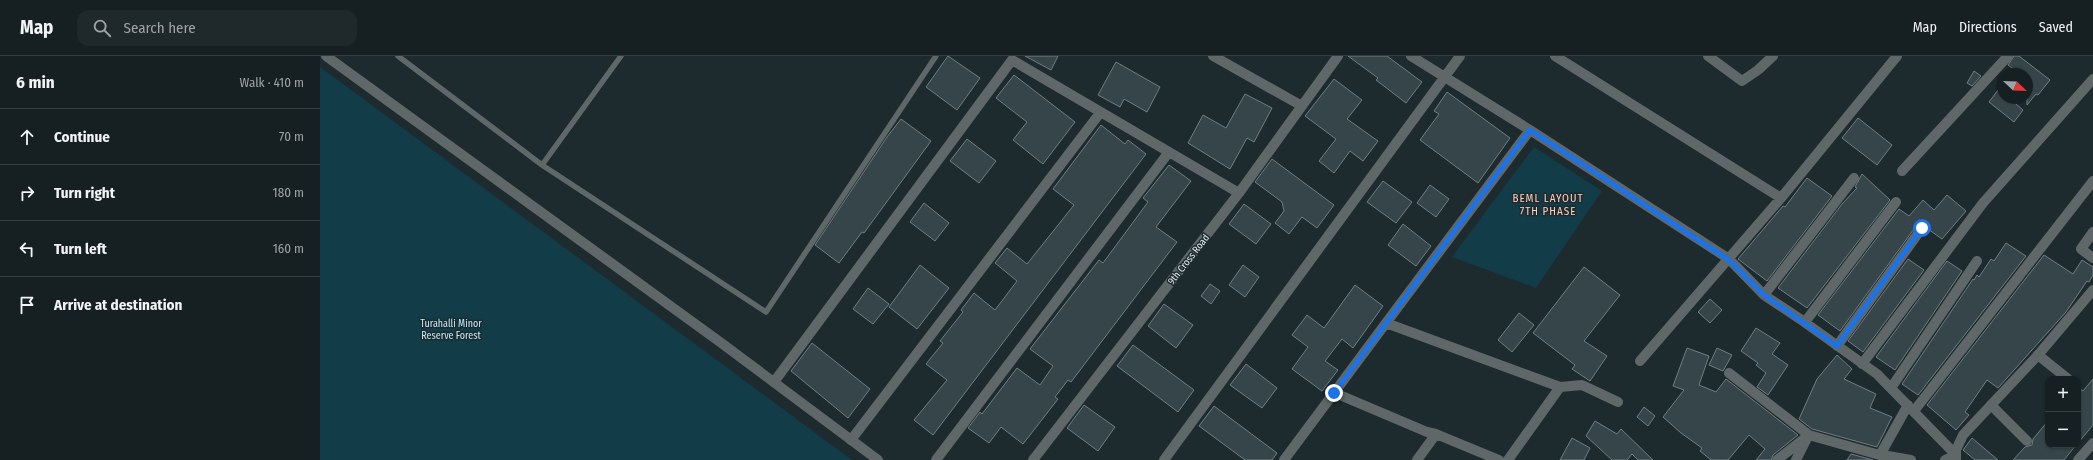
<!DOCTYPE html>
<html lang="en">
<head>
<meta charset="utf-8">
<style>
  :root { --surface:#162023; --page:#1f282b; --text:#f1f3f6; --muted:#9ea3a6; --line:#353e41 }
  body { margin:0; font-family:"Fira Sans Condensed",sans-serif; background:var(--page); color:var(--text) }
  .controls { position:absolute; right:12px; bottom:12px; display:grid; overflow:hidden; border-radius:8px; box-shadow:0 1px 3px #0004 }
  .controls button { width:36px; height:36px; display:grid; place-items:center; padding:0; border:0; border-bottom:1px solid var(--line); background:var(--surface); color:var(--text); font:20px sans-serif }
  .compass { position:absolute; left:1677px; top:12px; width:36px; height:36px; border-radius:50%; background:var(--surface); box-shadow:0 1px 3px #0004; rotate:113deg }
  .stop { position:absolute; width:12px; height:12px; margin:-9px; border:3px solid #1a73e8; border-radius:50%; background:#fff }
  .stop.end { background:#1a73e8; border-color:#fff; box-shadow:0 1px 4px #0008 }
  .list { margin:0; padding:0; list-style:none }
  h2 { display:flex; justify-content:space-between; align-items:center; height:52px; margin:0; padding:0 16px; font-size:17px }
  h2 small { font-size:13px; font-weight:400; color:var(--muted) }
  .list li { display:grid; grid-template-columns:26px 1fr auto; gap:12px; align-items:center; box-sizing:border-box; height:56px; padding:0 16px; border-top:1px solid var(--line) }
  .list b { display:block; font-size:15px; white-space:nowrap }
  .list em { font-size:13px; font-style:normal; color:var(--muted) }
  .icon { flex:none; width:22px; height:22px; fill:none; stroke:currentColor; stroke-width:2; stroke-linecap:round; stroke-linejoin:round }
  .map { position:relative; flex:none; width:1773px; height:404px; overflow:hidden }
  header { display:flex; align-items:center; gap:24px; box-sizing:border-box; height:56px; padding:0 20px; background:var(--surface); border-bottom:1px solid var(--line) }
  header strong { font-size:19px }
  nav { display:flex; gap:22px; margin-inline-start:auto; font-size:14px }
  .search { width:280px; height:36px; background:var(--page); display:flex; align-items:center; gap:10px; box-sizing:border-box; padding:0 14px; border-radius:12px; color:var(--muted); font-size:15px }
  main { display:flex }
  aside { flex:1; background:var(--surface) }
  .map>svg:first-child { display:block }
</style>
</head>
<body>
<header>
<strong>Map</strong>
<div class="search"><svg class="icon" aria-label="search" viewBox="0 0 24 24"><circle cx="10" cy="10" r="6"/><path d="M15 15l6 6"/></svg>Search here</div>
<nav><a>Map</a><a>Directions</a><a>Saved</a></nav>
</header>
<main>
<aside>
<h2>6 min<small>Walk · 410 m</small></h2>
<ul class="list">
<li><svg class="icon" aria-label="ahead" viewBox="0 0 24 24"><path d="M12 20V5M6 11l6-6 6 6"/></svg><div><b>Continue</b></div><em>70 m</em></li>
<li><svg class="icon" aria-label="right" viewBox="0 0 24 24"><path d="M7 20v-9h11M14 6l5 5-5 5"/></svg><div><b>Turn right</b></div><em>180 m</em></li>
<li><svg class="icon" aria-label="left" viewBox="0 0 24 24"><path d="M17 20v-9H6M10 6l-5 5 5 5"/></svg><div><b>Turn left</b></div><em>160 m</em></li>
<li><svg class="icon" aria-label="arrive" viewBox="0 0 24 24"><path d="M6 21V4h12l-3 4 3 4H6"/></svg><div><b>Arrive at destination</b></div></li>
</ul>
</aside>
<div class="map">
<svg width="1773" height="404" viewBox="0 0 1773 404">
  <rect width="100%" height="100%" fill="#1d2b2f"/>
  <path fill="#123c47" d="M 0,11 L 532,404 L 0,404 Z
    M 1214,91 L 1282,135 L 1216,232 L 1132,201 Z"/>
  <path fill="#364549" stroke="#6e7e83" d="M 628,0 L 660,22 L 637,54 L 606,31 Z
    M 705,0 L 738,0 L 731,14 Z
    M 1028,0 L 1067,0 L 1102,26 L 1086,47 L 1056,24 L 1058,22 Z
    M 1694,0 L 1699,0 L 1730,24 L 1718,39 L 1716,38 L 1707,49 L 1707,18 L 1700,18 L 1688,9 Z
    M 796,6 L 840,31 L 827,56 L 804,43 L 800,51 L 778,39 Z
    M 1654,15 L 1661,20 L 1652,30 L 1647,27 Z
    M 694,19 L 755,66 L 723,108 L 693,84 L 707,66 L 676,42 Z
    M 1014,23 L 1042,44 L 1027,63 L 1058,85 L 1043,105 L 1030,95 L 1014,117 L 999,105 L 1016,83 L 985,60 Z
    M 1678,34 L 1683,38 L 1683,42 L 1689,42 L 1703,54 L 1694,66 L 1669,46 Z
    M 1127,36 L 1190,82 L 1158,127 L 1100,84 L 1119,58 L 1114,55 Z
    M 925,38 L 952,52 L 934,86 L 927,82 L 910,113 L 868,87 L 883,59 L 906,72 Z
    M 1538,62 L 1572,89 L 1557,109 L 1522,82 Z
    M 581,63 L 611,85 L 544,177 L 542,176 L 519,207 L 495,189 L 567,81 Z
    M 781,69 L 805,88 L 808,84 L 826,98 L 613,379 L 594,364 L 627,324 L 606,308 L 623,287 L 620,285 L 643,256 L 641,254 L 654,237 L 675,254 L 697,225 L 675,207 L 687,192 L 707,208 L 754,149 L 733,133 Z
    M 647,83 L 676,105 L 659,127 L 630,105 Z
    M 952,103 L 1014,149 L 997,172 L 982,161 L 969,178 L 955,167 L 964,155 L 962,146 L 935,126 Z
    M 849,109 L 871,125 L 836,171 L 857,186 L 751,326 L 748,324 L 735,341 L 738,343 L 703,388 L 681,371 L 669,387 L 648,372 L 660,356 L 662,358 L 697,312 L 720,329 L 733,310 L 710,293 L 779,204 L 783,207 L 828,146 L 823,142 Z
    M 1542,118 L 1570,144 L 1487,252 L 1458,232 L 1522,148 L 1537,132 L 1535,131 Z
    M 1487,122 L 1512,140 L 1447,225 L 1418,203 L 1463,150 L 1465,151 Z
    M 1063,125 L 1092,146 L 1076,167 L 1047,146 Z
    M 1110,129 L 1129,143 L 1116,161 L 1097,147 Z
    M 1627,139 L 1646,155 L 1622,183 L 1608,173 L 1606,167 L 1599,166 L 1520,275 L 1498,259 L 1579,153 L 1589,160 L 1603,144 L 1614,154 Z
    M 604,147 L 629,167 L 615,185 L 590,166 Z
    M 924,148 L 951,168 L 936,188 L 909,168 Z
    M 1083,168 L 1111,190 L 1096,210 L 1068,189 Z
    M 1686,187 L 1706,200 L 1598,339 L 1582,328 L 1653,223 L 1654,224 L 1657,219 L 1659,221 L 1671,203 L 1674,205 Z
    M 1724,199 L 1753,218 L 1762,204 L 1773,211 L 1773,219 L 1769,226 L 1767,225 L 1746,256 L 1678,332 L 1667,324 L 1645,356 L 1649,359 L 1636,374 L 1607,349 Z
    M 1588,203 L 1604,214 L 1543,296 L 1528,285 Z
    M 1627,205 L 1642,215 L 1575,314 L 1556,301 Z
    M 600,209 L 629,232 L 597,273 L 569,251 Z
    M 923,209 L 939,221 L 925,241 L 909,229 Z
    M 1264,211 L 1300,239 L 1264,285 L 1287,300 L 1270,325 L 1252,313 L 1255,309 L 1213,277 Z
    M 890,228 L 900,235 L 891,248 L 881,240 Z
    M 1035,229 L 1063,250 L 1033,292 L 1022,283 L 1005,305 L 1018,314 L 1002,335 L 972,313 L 988,291 L 972,279 L 987,259 L 1004,272 Z
    M 548,232 L 569,248 L 553,268 L 533,253 Z
    M 1390,243 L 1402,254 L 1390,267 L 1378,256 Z
    M 844,248 L 873,269 L 856,292 L 828,270 Z
    M 1199,257 L 1214,269 L 1192,296 L 1178,284 Z
    M 1436,272 L 1460,287 L 1452,298 L 1468,309 L 1448,339 L 1437,331 L 1446,317 L 1436,309 L 1438,307 L 1421,295 Z
    M 492,287 L 550,333 L 528,362 L 471,315 Z
    M 813,289 L 874,334 L 858,356 L 797,310 Z
    M 1367,292 L 1389,300 L 1379,329 L 1396,336 L 1406,323 L 1478,379 L 1453,399 L 1451,404 L 1436,404 L 1445,393 L 1429,379 L 1408,404 L 1391,404 L 1380,395 L 1382,392 L 1361,377 L 1343,361 L 1364,334 L 1353,330 Z
    M 1397,292 L 1412,299 L 1403,315 L 1389,309 Z
    M 1517,299 L 1532,313 L 1524,323 L 1556,338 L 1550,352 L 1572,361 L 1557,391 L 1492,373 L 1479,363 L 1497,323 Z
    M 926,308 L 957,332 L 942,352 L 910,329 Z
    M 1773,323 L 1773,369 L 1758,387 L 1758,331 L 1763,335 Z
    M 764,349 L 795,371 L 778,395 L 747,372 Z
    M 894,350 L 957,397 L 952,404 L 925,404 L 879,370 Z
    M 1324,351 L 1335,360 L 1328,370 L 1317,361 Z
    M 1275,365 L 1297,378 L 1301,373 L 1333,404 L 1318,404 L 1312,398 L 1307,404 L 1292,404 L 1266,380 Z
    M 1728,365 L 1728,389 L 1756,389 L 1744,404 L 1693,404 L 1705,391 L 1712,389 L 1713,383 Z
    M 1252,382 L 1270,392 L 1264,404 L 1240,404 Z
    M 1652,382 L 1678,404 L 1655,404 L 1643,394 Z
    M 1531,398 L 1553,404 L 1527,404 Z"/>
  <g fill="none" stroke-linecap="round" stroke-linejoin="round">
    <path stroke="#606769" stroke-width="5.5" d="M 78,0 L 222,109 L 446,256 L 616,0
      M 222,109 L 301,0"/>
    <path stroke="#606769" stroke-width="10" d="M 893,0 L 982,50
      M 1091,0 L 1210,74 L 1409,203 L 1444,239 L 1480,263 L 1557,318 L 1636,399 L 1625,404
      M 1235,0 L 1461,142
      M 1388,0 L 1422,25 L 1438,14 L 1453,0
      M 1582,115 L 1688,0
      M 1773,176 L 1761,193 L 1773,202
      M 1444,239 L 1534,122
      M 1485,266 L 1576,146
      M 1066,267 L 1210,74
      M 1517,290 L 1602,172
      M 1718,299 L 1748,323
      M 1320,305 L 1461,142 L 1577,0
      M 1542,308 L 1663,147 L 1773,23
      M 1409,317 L 1489,379 L 1556,398 L 1591,404
      M 454,326 L 692,4 L 919,137
      M 1240,331 L 1262,329 L 1298,346
      M 1571,332 L 1657,205
      M 1015,337 L 1107,376 L 1116,378 L 1179,404
      M 1671,349 L 1707,385
      M 1594,355 L 1773,125
      M 531,384 L 780,57
      M 1560,399 L 1588,349
      M 616,404 L 849,96
      M 713,404 L 919,137 L 1018,0
      M 844,404 L 1140,0
      M 964,404 L 1066,267 L 1240,331 L 1188,404
      M 1097,404 L 1116,378
      M 1457,404 L 1489,379
      M 1476,404 L 1487,382
      M 1758,404 L 1773,387"/>
    <path stroke="#606769" stroke-width="10" d="M 6,0 L 400,286 L 558,404
      M 1636,404 L 1636,394 L 1643,379 L 1718,299 L 1773,234"/>
  </g>
  <g fill="none" stroke-linecap="round" stroke-linejoin="round">
    <path stroke="#1a73e8" stroke-width="5" d="M 1014,337 L 1210,74 L 1409,204 L 1444,239 L 1517,290 L 1602,172"/>
  </g>
  <g text-anchor="middle" stroke-width="3" stroke-linejoin="round" paint-order="stroke">
    <g font-size="10" fill="#e5edf0" stroke="#1d2b2f">
      <text transform="translate(868 203) rotate(-52)" y="4">9th Cross Road</text>
    </g>
    <g font-size="10" fill="#beedfc" stroke="#1d2b2f">
      <text x="131" y="271">Turahalli Minor<tspan x="131" dy="12">Reserve Forest</tspan></text>
    </g>
    <g font-size="11" letter-spacing="1" fill="#ffcebe" stroke="#1d2b2f">
      <text x="1228" y="146">BEML LAYOUT<tspan x="1228" dy="13">7TH PHASE</tspan></text>
    </g>
  </g>
</svg>
<div class="controls">
<button>+</button>
<button>−</button>
</div>
<svg class="compass" viewBox="-18 -18 36 36"><path d="M0-13l5 13h-10z" fill="#e53935"/><path d="M0 13l5-13h-10z" fill="#9ea3a6"/></svg>
<div class="stop" style="left:1602px;top:172px"></div>
<div class="stop end" style="left:1014px;top:337px"></div>
</div>
</main>
</body>
</html>
